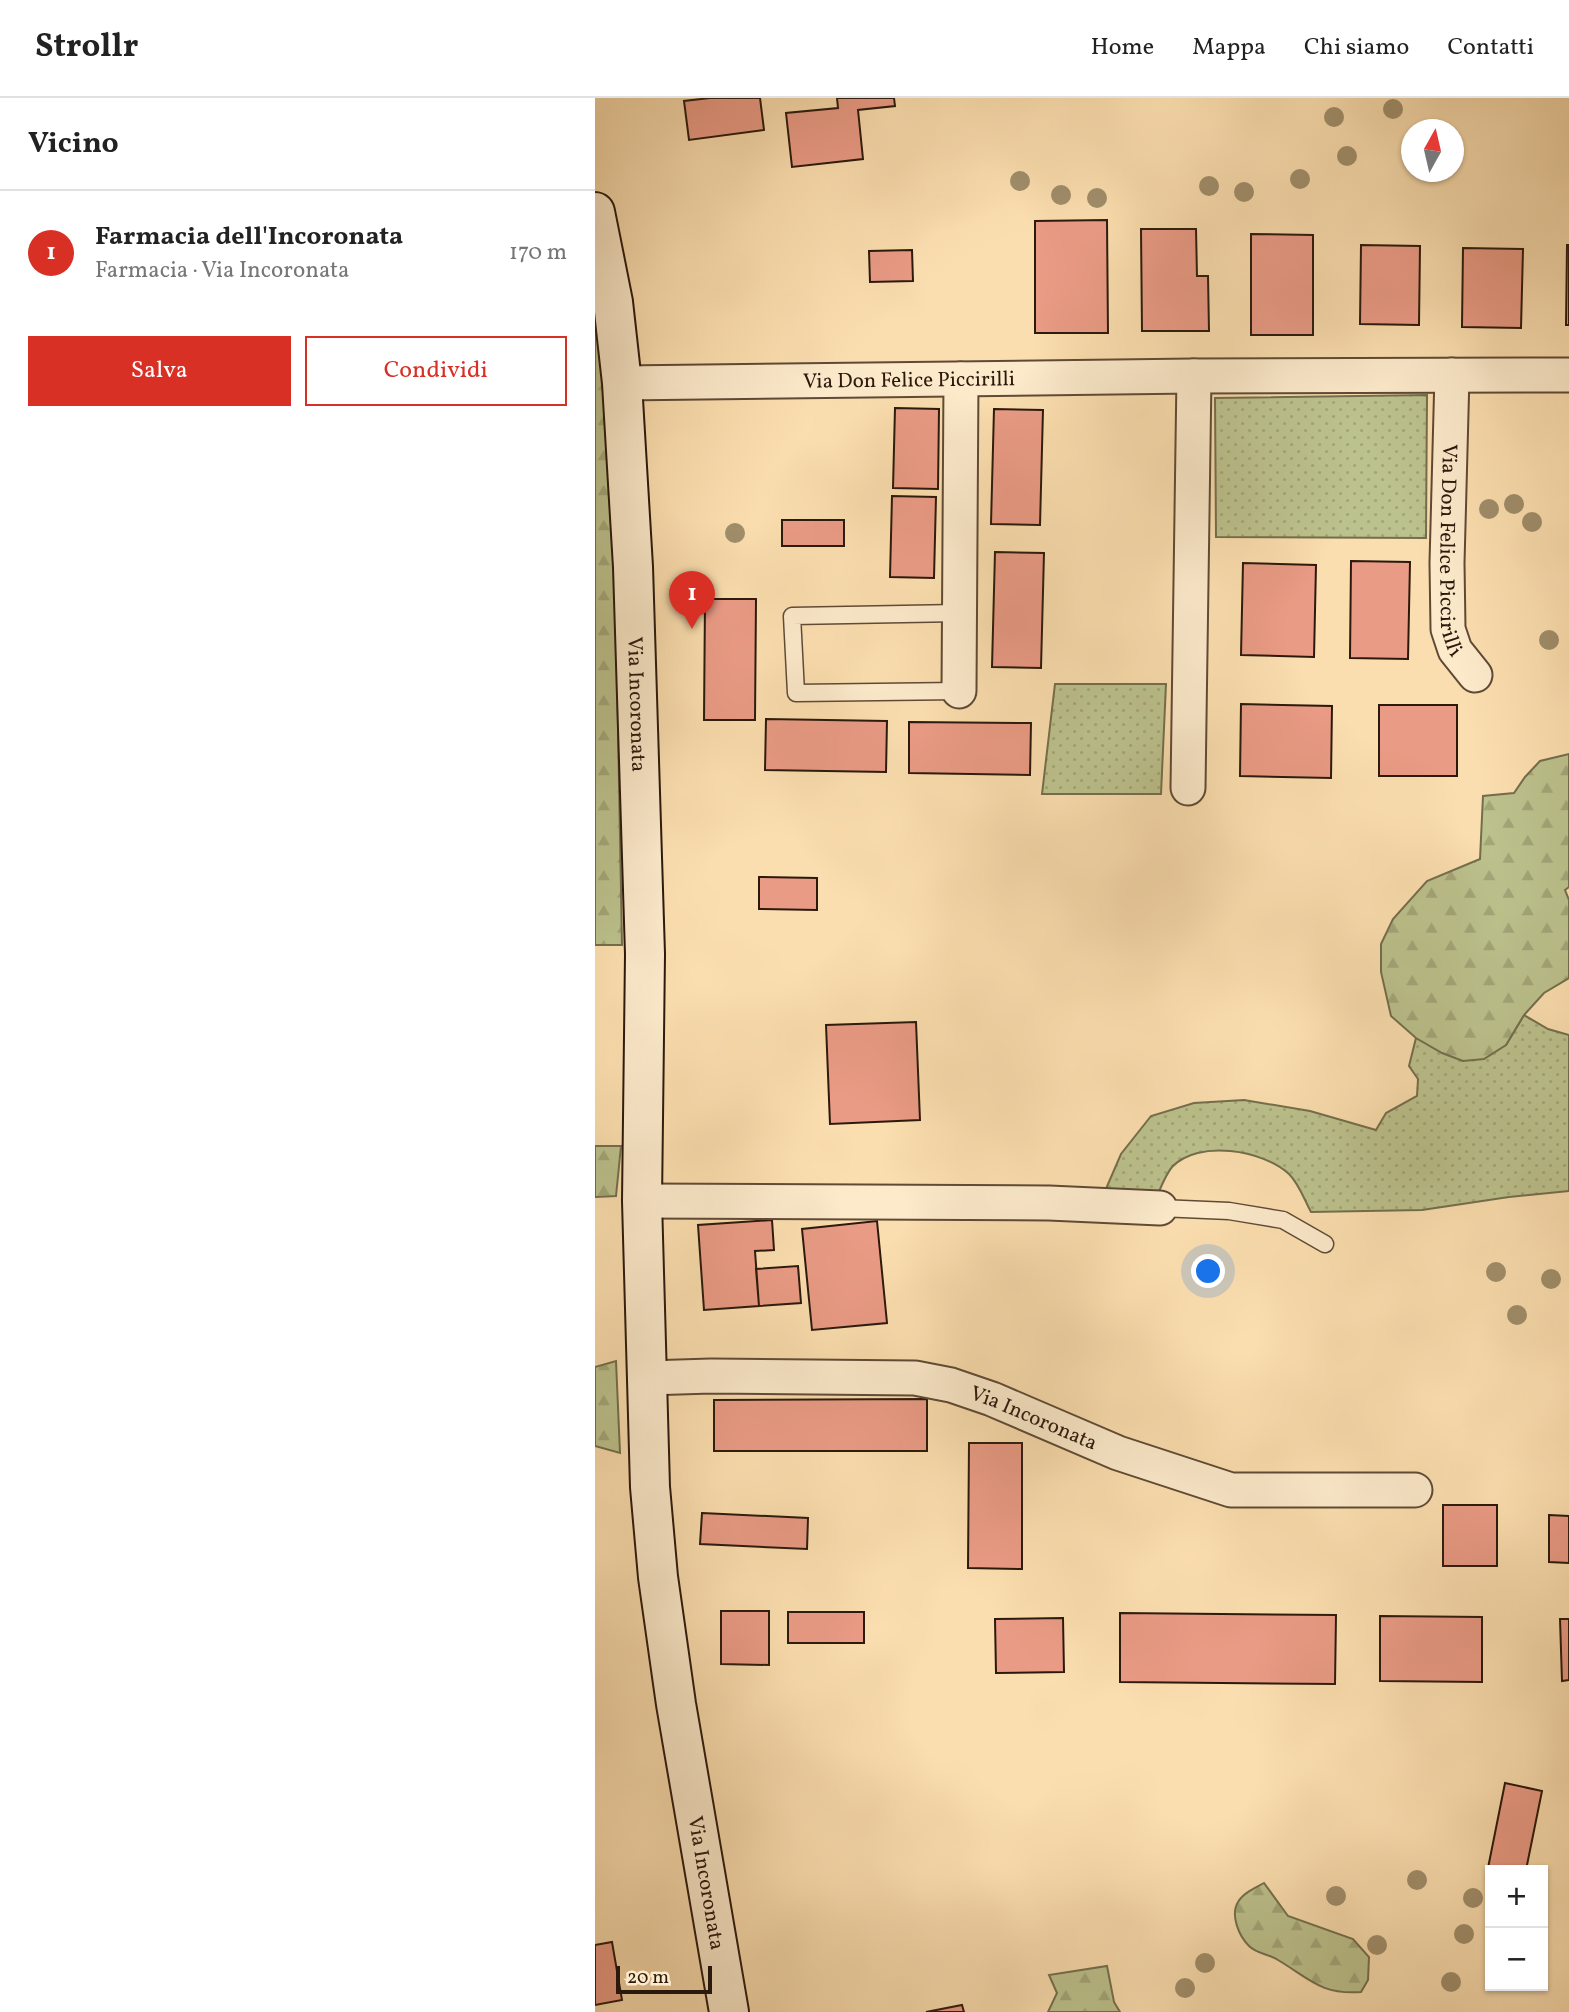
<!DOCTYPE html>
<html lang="it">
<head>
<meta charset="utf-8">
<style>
  :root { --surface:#fff; --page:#f2f2f2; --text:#222; --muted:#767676; --line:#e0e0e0; --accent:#d93025 }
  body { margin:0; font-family:Vollkorn,serif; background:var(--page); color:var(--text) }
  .controls { position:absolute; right:21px; bottom:21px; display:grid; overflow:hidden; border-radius:0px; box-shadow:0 2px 5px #0004 }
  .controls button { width:63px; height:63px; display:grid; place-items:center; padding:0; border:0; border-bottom:2px solid var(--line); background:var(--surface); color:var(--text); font:35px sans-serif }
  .compass { position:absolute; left:806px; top:21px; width:63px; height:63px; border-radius:50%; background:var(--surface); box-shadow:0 2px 5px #0004; rotate:8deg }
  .scale { position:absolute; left:21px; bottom:18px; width:96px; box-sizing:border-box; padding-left:7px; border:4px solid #2b190d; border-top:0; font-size:19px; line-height:24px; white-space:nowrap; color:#2b190d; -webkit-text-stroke:5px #fceacb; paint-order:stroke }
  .you { position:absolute; left:614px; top:1174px; width:24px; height:24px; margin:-18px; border:5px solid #fff; border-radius:50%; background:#1a73e8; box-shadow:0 0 0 10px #1a73e833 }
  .badge { display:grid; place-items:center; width:46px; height:46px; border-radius:50%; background:var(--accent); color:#fff; font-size:23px; font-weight:700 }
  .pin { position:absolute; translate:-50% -58px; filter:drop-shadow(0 2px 4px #0008) }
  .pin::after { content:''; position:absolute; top:37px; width:24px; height:21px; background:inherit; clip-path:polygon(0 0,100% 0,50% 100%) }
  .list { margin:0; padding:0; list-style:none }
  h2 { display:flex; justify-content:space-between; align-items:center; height:91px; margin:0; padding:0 28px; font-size:30px }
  h2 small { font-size:23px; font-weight:400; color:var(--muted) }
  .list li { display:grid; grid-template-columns:46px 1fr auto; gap:21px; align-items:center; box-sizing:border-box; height:126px; padding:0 28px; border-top:2px solid var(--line) }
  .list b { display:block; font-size:26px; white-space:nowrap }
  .list p { margin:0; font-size:23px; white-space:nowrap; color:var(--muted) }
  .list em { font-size:23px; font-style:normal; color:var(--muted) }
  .actions { display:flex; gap:14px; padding:21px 28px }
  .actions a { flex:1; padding:16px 0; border:2px solid var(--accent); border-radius:0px; text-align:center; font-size:24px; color:var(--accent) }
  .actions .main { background:var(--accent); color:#fff }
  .map { position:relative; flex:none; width:974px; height:1914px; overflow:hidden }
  header { display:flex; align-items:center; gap:42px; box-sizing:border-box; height:98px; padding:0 35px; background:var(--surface); border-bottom:2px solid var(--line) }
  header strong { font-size:33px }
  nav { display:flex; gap:38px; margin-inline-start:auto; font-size:24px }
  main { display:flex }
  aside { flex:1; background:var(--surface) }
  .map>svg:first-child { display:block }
</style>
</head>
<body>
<header>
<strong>Strollr</strong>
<nav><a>Home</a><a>Mappa</a><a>Chi siamo</a><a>Contatti</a></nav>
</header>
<main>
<aside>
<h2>Vicino<small></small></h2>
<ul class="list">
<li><span class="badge">1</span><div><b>Farmacia dell'Incoronata</b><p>Farmacia · Via Incoronata</p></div><em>170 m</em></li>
</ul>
<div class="actions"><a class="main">Salva</a><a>Condividi</a></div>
</aside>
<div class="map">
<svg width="974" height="1914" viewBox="0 0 974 1914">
  <defs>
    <pattern id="grass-dots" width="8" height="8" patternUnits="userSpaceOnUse" patternTransform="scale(1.75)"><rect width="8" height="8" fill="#bcc28d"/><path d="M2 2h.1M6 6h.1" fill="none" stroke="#a2a678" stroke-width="1.8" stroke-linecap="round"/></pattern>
    <pattern id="forest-firs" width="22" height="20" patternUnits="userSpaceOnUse" patternTransform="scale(1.75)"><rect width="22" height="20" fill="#bcc28d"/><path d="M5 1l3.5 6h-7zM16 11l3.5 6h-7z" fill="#a2a678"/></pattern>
  </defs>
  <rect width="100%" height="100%" fill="#fbdeaf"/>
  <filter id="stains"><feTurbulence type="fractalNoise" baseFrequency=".00286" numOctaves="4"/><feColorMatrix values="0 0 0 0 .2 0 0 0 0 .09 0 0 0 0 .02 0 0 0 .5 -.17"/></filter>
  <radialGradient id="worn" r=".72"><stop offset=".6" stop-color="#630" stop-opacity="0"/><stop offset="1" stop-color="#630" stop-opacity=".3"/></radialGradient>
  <path fill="url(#grass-dots)" stroke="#746e4d" stroke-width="2" d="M 832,297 L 831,440 L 621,439 L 620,300 Z
    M 460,586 L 571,586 L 566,696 L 447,696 Z
    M 929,917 L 953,931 L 974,937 L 974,1093 L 914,1099 L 827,1112 L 716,1114 C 709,1101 704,1086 694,1076 C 668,1052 603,1041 577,1069 C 571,1076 566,1089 562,1098 L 507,1100 L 526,1056 L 556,1018 L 599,1005 L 649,1002 L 715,1013 L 781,1032 L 791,1015 L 822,998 L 823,981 L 814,968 L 821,940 L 868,963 L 911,947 Z"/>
  <path fill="url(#forest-firs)" stroke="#746e4d" stroke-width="2" d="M 0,200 L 12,303 L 21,519 L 27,847 L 0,847 Z
    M 974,656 L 974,789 L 970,792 L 974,802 L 974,880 L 949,895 L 929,917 L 911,947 L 889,961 L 868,963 L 847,955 L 821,940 L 796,918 L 786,874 L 786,846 L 798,821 L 832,783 L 885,761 L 888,698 L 919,695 L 930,679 L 945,663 Z
    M 0,1048 L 26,1048 L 21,1098 L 0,1099 Z
    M 21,1263 L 25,1355 L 0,1348 L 0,1269 Z
    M 669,1785 L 693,1818 L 758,1841 L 774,1859 L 773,1882 L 766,1894 C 726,1897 715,1881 683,1862 C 674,1856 662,1856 654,1848 C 644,1838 635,1817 643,1804 C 648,1795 660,1790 669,1785 Z
    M 512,1868 L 519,1904 L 525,1914 L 453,1914 L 462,1895 L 454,1877 Z"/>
  <path fill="#ea9b85" stroke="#2b190d" stroke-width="2" d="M 115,0 L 165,0 L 169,32 L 94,42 L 89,3 Z
    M 242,0 L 299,0 L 300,8 L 263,12 L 268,61 L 197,69 L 191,15 L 243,10 Z
    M 512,122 L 513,235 L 440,235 L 440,123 Z
    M 546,131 L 601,131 L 602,178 L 613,178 L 614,233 L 547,233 Z
    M 656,136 L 718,137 L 718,237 L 656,237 Z
    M 766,147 L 825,148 L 824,227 L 765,226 Z
    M 972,147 L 974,147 L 974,227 L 971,227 Z
    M 868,150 L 928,151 L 926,230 L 867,229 Z
    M 317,152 L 318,183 L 275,184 L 274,153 Z
    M 300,310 L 344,311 L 343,391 L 298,390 Z
    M 399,311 L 448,312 L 445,427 L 396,426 Z
    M 297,398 L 341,399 L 339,480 L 295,479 Z
    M 187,422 L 249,422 L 249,448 L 187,448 Z
    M 400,454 L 449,455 L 446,570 L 397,569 Z
    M 756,463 L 815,464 L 813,561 L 755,560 Z
    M 648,465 L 721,467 L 719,559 L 646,557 Z
    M 110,501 L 161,501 L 160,622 L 109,622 Z
    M 646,606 L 737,608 L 736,680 L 645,678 Z
    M 784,607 L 862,607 L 862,678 L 784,678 Z
    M 171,621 L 292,623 L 291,674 L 170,672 Z
    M 314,624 L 436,625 L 435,677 L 314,675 Z
    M 164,779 L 222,780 L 222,812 L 164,811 Z
    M 321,924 L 325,1022 L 235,1026 L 231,927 Z
    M 177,1122 L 179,1152 L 160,1153 L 164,1208 L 109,1212 L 103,1127 Z
    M 282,1123 L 292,1225 L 217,1232 L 207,1131 Z
    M 203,1168 L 206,1205 L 164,1208 L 161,1171 Z
    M 332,1301 L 332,1353 L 119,1353 L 119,1302 Z
    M 374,1345 L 427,1345 L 427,1471 L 373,1470 Z
    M 848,1407 L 902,1407 L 902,1468 L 848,1468 Z
    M 107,1415 L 213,1420 L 212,1451 L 105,1446 Z
    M 954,1417 L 974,1418 L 974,1465 L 954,1464 Z
    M 126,1513 L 174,1513 L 174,1567 L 126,1566 Z
    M 193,1514 L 269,1514 L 269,1545 L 193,1545 Z
    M 525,1515 L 741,1517 L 740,1586 L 525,1584 Z
    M 785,1518 L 887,1519 L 887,1584 L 785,1583 Z
    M 468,1520 L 469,1574 L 401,1575 L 400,1521 Z
    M 965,1521 L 974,1521 L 974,1582 L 967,1583 Z
    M 910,1685 L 947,1693 L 931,1772 L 895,1772 L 895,1780 L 891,1780 Z
    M 17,1844 L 27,1902 L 0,1907 L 0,1847 Z
    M 367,1907 L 369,1914 L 331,1914 Z"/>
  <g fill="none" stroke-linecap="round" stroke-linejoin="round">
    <defs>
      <path id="service" d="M 364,593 L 201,595 L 197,518 L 364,515
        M 565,1110 L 634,1113 L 688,1122 L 730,1146"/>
      <g id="minor">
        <path id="s1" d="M 857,277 L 852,465 L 853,531 L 860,552 L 880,577"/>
        <path id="s2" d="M 27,285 L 599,278 L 974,277"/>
        <path d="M 364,593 L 366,281"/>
        <path d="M 593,690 L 599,278"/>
        <path d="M 47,1103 L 454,1105 L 565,1110"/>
        <path id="s3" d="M 52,1280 L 116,1278 L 320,1280 L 356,1287 L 397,1301 L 523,1355 L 636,1392 L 820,1392"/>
      </g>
      <g id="secondary">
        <path id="s4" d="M 0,114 L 18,204 L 27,285 L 38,469 L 50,856 L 47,1103 L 55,1389 L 63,1479 L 81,1606 L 134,1914"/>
      </g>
    </defs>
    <use href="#service" stroke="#5f4a36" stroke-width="19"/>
    <use href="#minor" stroke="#5f4a36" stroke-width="37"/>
    <use href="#secondary" stroke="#2b190d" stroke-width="42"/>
    <use href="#service" stroke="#fceacb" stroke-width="16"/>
    <use href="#minor" stroke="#fceacb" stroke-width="33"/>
    <use href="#secondary" stroke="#fceacb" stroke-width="38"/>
  </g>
  <g fill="#a08e6b">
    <circle cx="798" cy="11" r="10"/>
    <circle cx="739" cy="19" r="10"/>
    <circle cx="752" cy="58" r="10"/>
    <circle cx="705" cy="81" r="10"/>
    <circle cx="425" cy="83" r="10"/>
    <circle cx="614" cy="88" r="10"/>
    <circle cx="649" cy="94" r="10"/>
    <circle cx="466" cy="97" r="10"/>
    <circle cx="502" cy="100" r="10"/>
    <circle cx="919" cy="406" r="10"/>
    <circle cx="894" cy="411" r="10"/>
    <circle cx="937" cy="424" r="10"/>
    <circle cx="140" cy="435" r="10"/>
    <circle cx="954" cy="542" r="10"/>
    <circle cx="901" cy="1174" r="10"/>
    <circle cx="956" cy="1181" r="10"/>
    <circle cx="922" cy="1217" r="10"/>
    <circle cx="822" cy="1782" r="10"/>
    <circle cx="741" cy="1798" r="10"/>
    <circle cx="878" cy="1800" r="10"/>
    <circle cx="869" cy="1836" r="10"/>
    <circle cx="782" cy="1847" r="10"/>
    <circle cx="610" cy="1865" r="10"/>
    <circle cx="856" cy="1884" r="10"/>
    <circle cx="590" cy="1890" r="10"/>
  </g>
  <g text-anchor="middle" stroke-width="6" stroke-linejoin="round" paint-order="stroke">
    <g font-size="21" fill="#2b190d" stroke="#fceacb">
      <text dy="7" stroke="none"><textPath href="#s2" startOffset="287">Via Don Felice Piccirilli</textPath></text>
      <text dy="7" stroke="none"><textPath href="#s1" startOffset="175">Via Don Felice Piccirilli</textPath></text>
      <text dy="7" stroke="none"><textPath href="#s4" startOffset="495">Via Incoronata</textPath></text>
      <text dy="7" stroke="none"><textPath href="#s3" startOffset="394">Via Incoronata</textPath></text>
      <text dy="7" stroke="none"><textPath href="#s4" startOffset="1678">Via Incoronata</textPath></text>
    </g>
  </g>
  <rect width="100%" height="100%" filter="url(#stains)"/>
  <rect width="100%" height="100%" fill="url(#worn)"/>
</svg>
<div class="controls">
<button>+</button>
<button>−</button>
</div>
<svg class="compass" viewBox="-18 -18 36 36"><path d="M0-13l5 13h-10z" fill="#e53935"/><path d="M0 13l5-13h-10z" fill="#767676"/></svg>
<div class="scale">20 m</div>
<div class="you"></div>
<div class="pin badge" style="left:97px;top:531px">1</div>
</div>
</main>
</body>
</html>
